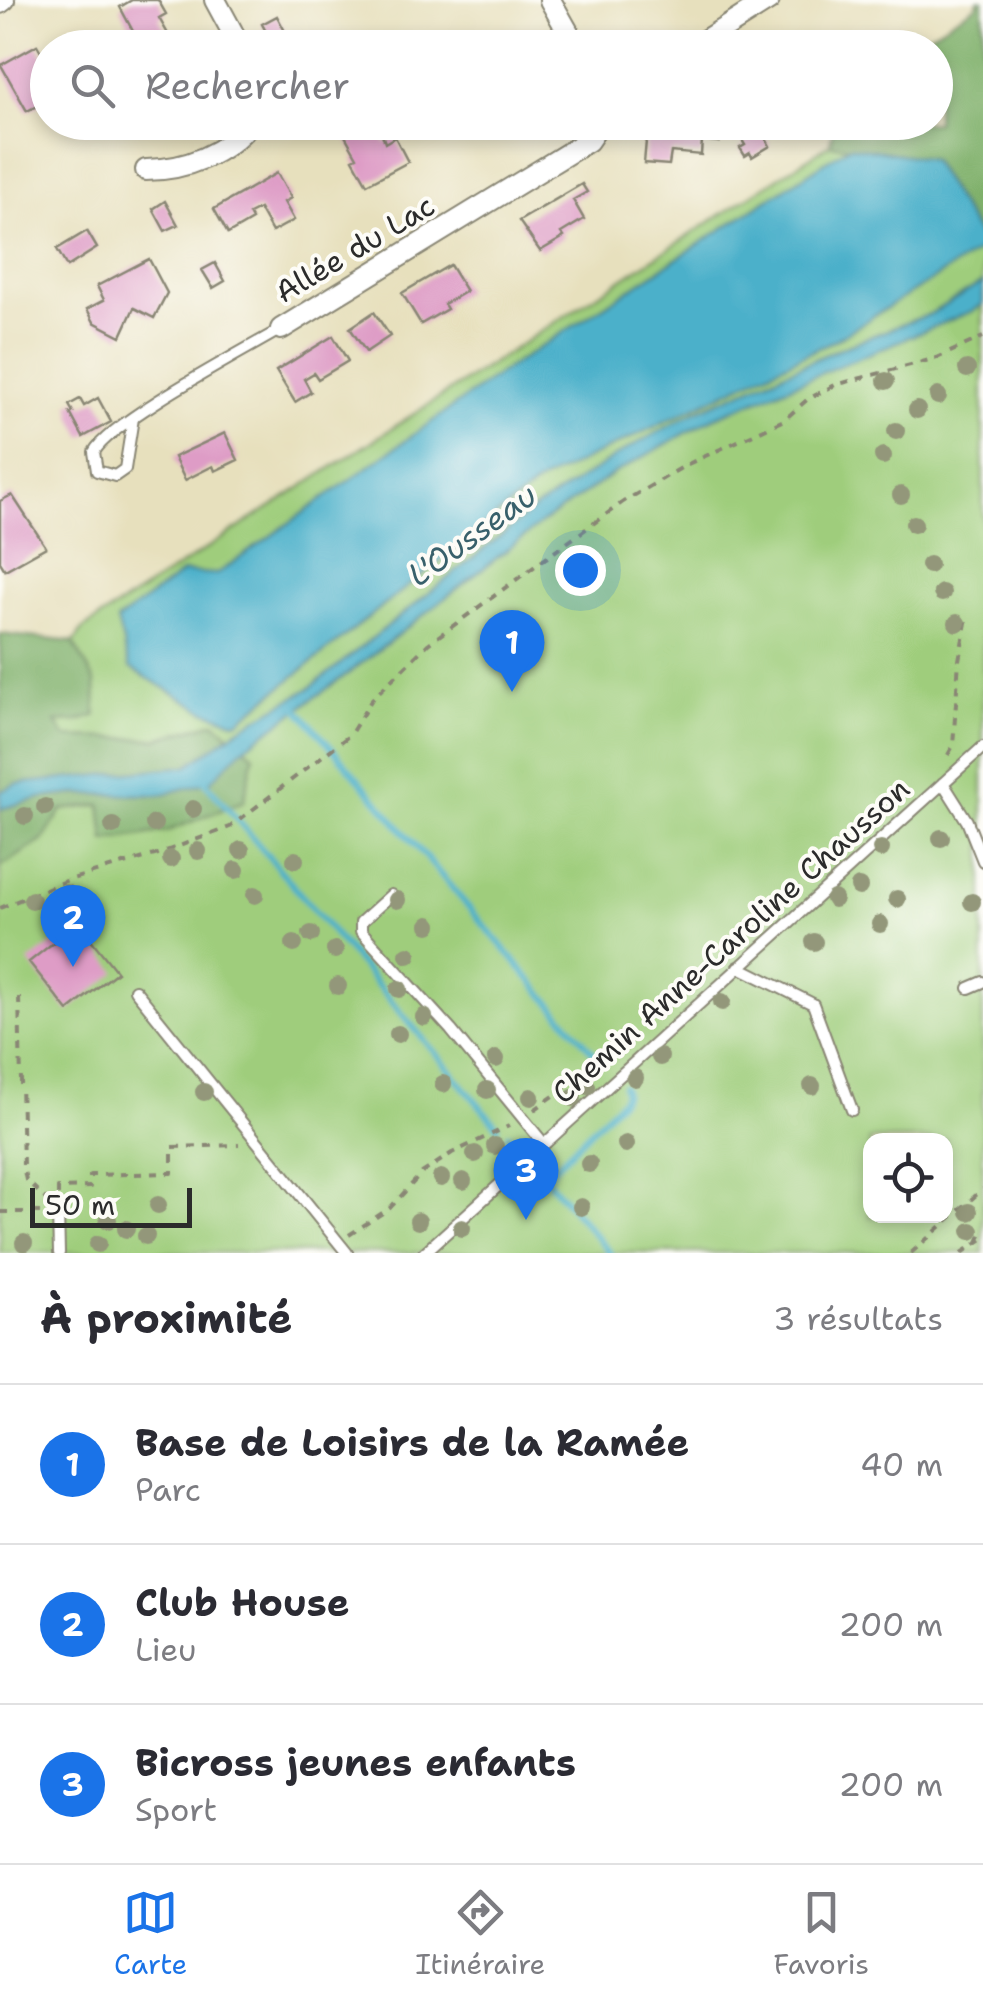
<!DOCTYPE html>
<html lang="fr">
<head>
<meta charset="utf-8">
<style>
  :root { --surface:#fff; --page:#f2f2f3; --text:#2b2b33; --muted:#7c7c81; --line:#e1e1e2; --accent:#1a73e8 }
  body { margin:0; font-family:"Shantell Sans",sans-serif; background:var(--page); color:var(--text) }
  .controls { position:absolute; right:30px; bottom:30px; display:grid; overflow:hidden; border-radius:20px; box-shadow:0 5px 15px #0003 }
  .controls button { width:90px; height:90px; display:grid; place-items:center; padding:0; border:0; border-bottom:2px solid var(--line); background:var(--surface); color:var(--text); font:50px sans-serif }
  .scale { position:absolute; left:30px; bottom:25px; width:162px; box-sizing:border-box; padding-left:10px; border:5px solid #2b2b2b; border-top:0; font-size:28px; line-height:35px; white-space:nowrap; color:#2b2b2b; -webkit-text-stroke:8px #fdfcf7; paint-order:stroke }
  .you { position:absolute; left:580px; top:570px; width:35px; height:35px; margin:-25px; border:8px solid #fff; border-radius:50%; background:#1a73e8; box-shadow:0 0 0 15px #1a73e833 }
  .badge { display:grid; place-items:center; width:65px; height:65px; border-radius:50%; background:var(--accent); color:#fff; font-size:32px; font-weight:700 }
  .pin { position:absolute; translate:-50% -82px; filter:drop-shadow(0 2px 5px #0008) }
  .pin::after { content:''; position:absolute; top:52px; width:35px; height:30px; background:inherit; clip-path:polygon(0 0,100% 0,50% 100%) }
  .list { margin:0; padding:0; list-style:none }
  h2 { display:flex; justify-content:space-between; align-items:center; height:130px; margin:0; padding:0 40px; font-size:42px }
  h2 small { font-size:32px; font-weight:400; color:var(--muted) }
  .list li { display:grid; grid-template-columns:65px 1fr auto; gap:30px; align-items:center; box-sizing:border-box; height:160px; padding:0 40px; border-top:2px solid var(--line) }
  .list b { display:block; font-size:38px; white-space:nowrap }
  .list p { margin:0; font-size:32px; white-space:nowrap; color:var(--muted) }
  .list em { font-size:32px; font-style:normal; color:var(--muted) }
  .icon { flex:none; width:55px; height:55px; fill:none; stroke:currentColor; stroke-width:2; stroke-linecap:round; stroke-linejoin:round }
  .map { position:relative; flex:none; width:983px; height:1253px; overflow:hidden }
  .search { position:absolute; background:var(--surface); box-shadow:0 5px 15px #0003; left:30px; right:30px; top:30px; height:110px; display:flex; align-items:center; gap:25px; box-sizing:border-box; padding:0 35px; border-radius:55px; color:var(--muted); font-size:38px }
  .sheet { height:610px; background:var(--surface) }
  nav { display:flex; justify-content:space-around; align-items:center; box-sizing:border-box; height:140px; border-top:2px solid var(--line); background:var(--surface); font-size:28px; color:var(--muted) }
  nav a { display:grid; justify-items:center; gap:5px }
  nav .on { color:var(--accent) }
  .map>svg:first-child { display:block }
</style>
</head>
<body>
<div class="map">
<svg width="983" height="1253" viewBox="0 0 983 1253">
  <rect width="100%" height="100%" fill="#fdfcf7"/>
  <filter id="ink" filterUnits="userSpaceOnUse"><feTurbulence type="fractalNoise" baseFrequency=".01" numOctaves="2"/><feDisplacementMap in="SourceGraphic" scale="20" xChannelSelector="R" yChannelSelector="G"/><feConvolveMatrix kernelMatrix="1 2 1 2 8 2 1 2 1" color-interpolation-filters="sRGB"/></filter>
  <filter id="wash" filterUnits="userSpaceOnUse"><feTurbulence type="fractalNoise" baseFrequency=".0048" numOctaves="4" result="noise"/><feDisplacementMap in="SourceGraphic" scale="40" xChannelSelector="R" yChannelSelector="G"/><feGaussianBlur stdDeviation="2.25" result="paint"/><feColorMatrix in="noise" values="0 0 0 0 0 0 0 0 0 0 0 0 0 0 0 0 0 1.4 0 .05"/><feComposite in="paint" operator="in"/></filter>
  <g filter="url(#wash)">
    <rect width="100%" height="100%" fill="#e7e0bd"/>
    <path fill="#9fcd7b" stroke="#657c53" stroke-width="2.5" fill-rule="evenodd" d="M 983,13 L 983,1253 L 0,1253 L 0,754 L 83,629 L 862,123 L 936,122 ZM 870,1140 L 946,1140 L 946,1216 L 870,1216 Z"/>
    <path fill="#7fb06b" stroke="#556e4b" stroke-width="2.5" d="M 978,0 L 983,0 L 983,243 L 931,159 L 830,144 L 834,123 L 936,122 L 936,48 L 909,47 L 977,5 Z
      M 0,634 L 73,642 L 95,681 L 96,715 L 79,721 L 56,722 L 65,737 L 157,739 L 215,722 L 254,755 L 244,801 L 168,831 L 105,841 L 101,805 L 62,810 L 43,840 L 0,867 Z"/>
    <path fill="#4bb0ca" stroke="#3b6e7a" stroke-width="2.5" d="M 850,146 L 931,159 L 983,243 L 983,248 L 837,339 L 539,482 L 237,722 L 205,711 L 130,668 L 117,621 L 183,572 L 217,574 L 499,374 Z
      M 983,282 L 983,304 L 975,310 L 713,418 L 613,474 L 543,522 L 349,673 L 241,750 L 210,782 L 160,795 L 75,794 L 41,798 L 0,809 L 0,792 L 16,784 L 187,766 L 242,727 L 310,688 L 533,510 L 627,449 L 694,412 L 845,346 L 930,314 Z"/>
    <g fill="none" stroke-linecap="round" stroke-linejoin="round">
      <path stroke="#4bb0ca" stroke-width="6" d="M 293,703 L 598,1058
        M 201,777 L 498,1127
        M 508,1135 L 518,1152
        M 534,1169 L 545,1177
        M 610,1253 L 545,1177 L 622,1099 L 625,1093 L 623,1086"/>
    </g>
    <g id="blocks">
      <path fill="#de9cc6" d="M 132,0 L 158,0 L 166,14 L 159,18 L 172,41 L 159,48 L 142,48 L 120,7 Z
        M 277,16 L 288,37 L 273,45 L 262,24 Z
        M 37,45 L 48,64 L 48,70 L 43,72 L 47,79 L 42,82 L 48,100 L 27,111 L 1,65 Z
        M 345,122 L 378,122 L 385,143 L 395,137 L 408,162 L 367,184 L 353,159 L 357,157 L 339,125 Z
        M 673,122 L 730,122 L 730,129 L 721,128 L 719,142 L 702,140 L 701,155 L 671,152 L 669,165 L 644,163 L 647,130 L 672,132 Z
        M 757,123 L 770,146 L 752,157 L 750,153 L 745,156 L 740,148 L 745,145 L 742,140 L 747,136 L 744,131 Z
        M 277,173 L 291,198 L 284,202 L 294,220 L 272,232 L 259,209 L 249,214 L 252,220 L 228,234 L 214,209 Z
        M 582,184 L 587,192 L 573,200 L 584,219 L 561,233 L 564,237 L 540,251 L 519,221 Z
        M 165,201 L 178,225 L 165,231 L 153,209 Z
        M 87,231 L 97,248 L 67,267 L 57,249 Z
        M 149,259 L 167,293 L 154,318 L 134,308 L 121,336 L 94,322 L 87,309 L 104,300 L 97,286 Z
        M 215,263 L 225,281 L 213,288 L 202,270 Z
        M 450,265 L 466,291 L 444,304 L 447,309 L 421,324 L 402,293 Z
        M 374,312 L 390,336 L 366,352 L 350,328 Z
        M 333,336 L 348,361 L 318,379 L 314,373 L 304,379 L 311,392 L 295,402 L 276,371 Z
        M 98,398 L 111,422 L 83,437 L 70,413 L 73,412 L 69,405 L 80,399 L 84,406 Z
        M 225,433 L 238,460 L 215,471 L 213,466 L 185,480 L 174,457 Z
        M 12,495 L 46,547 L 5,570 L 0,562 L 0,501 Z
        M 78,923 L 117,972 L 68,1011 L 29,962 Z"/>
    </g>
  </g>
  <g filter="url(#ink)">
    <use href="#blocks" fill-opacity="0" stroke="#898674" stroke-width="2.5"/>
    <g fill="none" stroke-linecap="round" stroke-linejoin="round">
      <defs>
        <path id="service" d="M 133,418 L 125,469 L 115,476 L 97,471 L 94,452 C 110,422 244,351 281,329
          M 943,783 L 967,821 L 983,861
          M 391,895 L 361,922 L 361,931 L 451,1030 L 544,1144
          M 739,967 L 813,1004 L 852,1110
          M 969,988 L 983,982
          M 135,990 L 347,1253
          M 58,1211 L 59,1253
          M 424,1253 L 983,747"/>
        <path id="minor" d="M 215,0 L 241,48
          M 550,0 L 577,48
          M 0,3 L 4,0
          M 693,48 L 769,0
          M 146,170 C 185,170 226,154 251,122
          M 281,329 L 588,141 L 601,122"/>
      </defs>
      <use href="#service" stroke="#898674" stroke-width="14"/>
      <use href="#minor" stroke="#898674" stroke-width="24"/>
      <path stroke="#898674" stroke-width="4" stroke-dasharray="8 8" stroke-linecap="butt" d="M 948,755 L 953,746 L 959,660 L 967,617
        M 0,908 L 65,881 L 158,854 L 230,827 L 350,735 L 372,699 L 428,644 L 623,502 L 688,464 L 784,420 L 808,399 L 835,385 L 937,358 L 983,337
        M 19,997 L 23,1166 L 26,1180 L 48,1201
        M 534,1110 L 636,1037
        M 58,1195 L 58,1188 L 90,1187 L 90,1175 L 172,1173 L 172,1147 L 239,1145
        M 0,1212 L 45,1212
        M 349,1235 L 390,1208 L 422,1173 L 452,1153 L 509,1126
        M 978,1242 L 983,1231
        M 911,1253 L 983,1189
        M 962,1253 L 983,1239"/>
      <use href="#service" stroke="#fff" stroke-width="10"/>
      <use href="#minor" stroke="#fff" stroke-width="20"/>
    </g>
    <g fill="#93977a">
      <circle cx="967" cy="369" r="9"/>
      <circle cx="886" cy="381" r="9"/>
      <circle cx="938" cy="396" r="9"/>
      <circle cx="917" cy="410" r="9"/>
      <circle cx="896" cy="431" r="9"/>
      <circle cx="883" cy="456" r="9"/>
      <circle cx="901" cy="495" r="9"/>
      <circle cx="914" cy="524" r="9"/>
      <circle cx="929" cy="565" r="9"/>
      <circle cx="942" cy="593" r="9"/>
      <circle cx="957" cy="623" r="9"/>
      <circle cx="45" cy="807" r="9"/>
      <circle cx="193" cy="809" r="9"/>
      <circle cx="25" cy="816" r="9"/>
      <circle cx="154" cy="824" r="9"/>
      <circle cx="113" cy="826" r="9"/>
      <circle cx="941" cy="838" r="9"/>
      <circle cx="881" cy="849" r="9"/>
      <circle cx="241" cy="850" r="9"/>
      <circle cx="198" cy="851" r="9"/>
      <circle cx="171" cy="859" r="9"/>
      <circle cx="295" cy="860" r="9"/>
      <circle cx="236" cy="870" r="9"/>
      <circle cx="859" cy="887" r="9"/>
      <circle cx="66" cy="893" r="9"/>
      <circle cx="255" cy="895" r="9"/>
      <circle cx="834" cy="899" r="9"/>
      <circle cx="897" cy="899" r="9"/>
      <circle cx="32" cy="900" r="9"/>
      <circle cx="397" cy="900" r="9"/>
      <circle cx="972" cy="902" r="9"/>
      <circle cx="880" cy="924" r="9"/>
      <circle cx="429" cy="925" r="9"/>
      <circle cx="311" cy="934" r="9"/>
      <circle cx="814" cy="942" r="9"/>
      <circle cx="294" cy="944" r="9"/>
      <circle cx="335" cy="950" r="9"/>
      <circle cx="408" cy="955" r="9"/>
      <circle cx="338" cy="986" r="9"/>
      <circle cx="399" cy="989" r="9"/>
      <circle cx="722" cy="1002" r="9"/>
      <circle cx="424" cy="1017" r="9"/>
      <circle cx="398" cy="1034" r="9"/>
      <circle cx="660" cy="1057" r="9"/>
      <circle cx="496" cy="1059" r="9"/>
      <circle cx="635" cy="1078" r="9"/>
      <circle cx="443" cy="1084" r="9"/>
      <circle cx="587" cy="1086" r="9"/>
      <circle cx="812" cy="1086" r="9"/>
      <circle cx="487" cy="1090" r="9"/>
      <circle cx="204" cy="1092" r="9"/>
      <circle cx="531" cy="1097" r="9"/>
      <circle cx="573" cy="1098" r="9"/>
      <circle cx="626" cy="1144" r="9"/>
      <circle cx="495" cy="1146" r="9"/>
      <circle cx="475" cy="1154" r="9"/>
      <circle cx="589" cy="1164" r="9"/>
      <circle cx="534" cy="1168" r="9"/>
      <circle cx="441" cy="1178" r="9"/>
      <circle cx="463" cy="1181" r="9"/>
      <circle cx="158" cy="1205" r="9"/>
      <circle cx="581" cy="1207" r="9"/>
      <circle cx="969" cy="1212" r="9"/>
      <circle cx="108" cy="1220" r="9"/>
      <circle cx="418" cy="1221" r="9"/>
      <circle cx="462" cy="1228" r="9"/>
      <circle cx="126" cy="1229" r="9"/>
      <circle cx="971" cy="1231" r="9"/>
      <circle cx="146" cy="1236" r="9"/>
      <circle cx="24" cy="1243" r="9"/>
      <circle cx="98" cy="1244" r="9"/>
    </g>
  </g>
  <g text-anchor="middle" stroke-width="8" stroke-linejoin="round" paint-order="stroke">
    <g font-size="30" fill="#2b2b2b" stroke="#fdfcf7">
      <text transform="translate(355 249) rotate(-31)" y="10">Allée du Lac</text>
      <text transform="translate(731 941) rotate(-42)" y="10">Chemin Anne-Caroline Chausson</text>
    </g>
    <g font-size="32" font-style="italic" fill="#38606b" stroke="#fdfcf7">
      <text transform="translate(472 535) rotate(-36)" y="11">L'Ousseau</text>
    </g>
  </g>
</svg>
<div class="controls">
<button><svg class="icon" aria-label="locate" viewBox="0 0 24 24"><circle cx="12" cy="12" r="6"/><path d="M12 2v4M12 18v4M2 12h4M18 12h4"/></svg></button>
</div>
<div class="scale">50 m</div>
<div class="you"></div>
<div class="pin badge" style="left:512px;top:692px">1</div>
<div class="pin badge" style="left:73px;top:967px">2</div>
<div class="pin badge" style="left:526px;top:1220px">3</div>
<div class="search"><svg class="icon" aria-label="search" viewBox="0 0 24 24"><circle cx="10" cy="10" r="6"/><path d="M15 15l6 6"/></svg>Rechercher</div>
</div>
<section class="sheet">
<h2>À proximité<small>3 résultats</small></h2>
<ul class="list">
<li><span class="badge">1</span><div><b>Base de Loisirs de la Ramée</b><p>Parc</p></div><em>40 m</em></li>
<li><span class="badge">2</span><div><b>Club House</b><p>Lieu</p></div><em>200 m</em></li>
<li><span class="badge">3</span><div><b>Bicross jeunes enfants</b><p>Sport</p></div><em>200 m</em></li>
</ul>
</section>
<nav>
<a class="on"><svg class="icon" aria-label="map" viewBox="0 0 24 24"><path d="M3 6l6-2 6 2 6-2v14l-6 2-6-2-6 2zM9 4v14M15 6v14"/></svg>Carte</a>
<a><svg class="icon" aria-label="directions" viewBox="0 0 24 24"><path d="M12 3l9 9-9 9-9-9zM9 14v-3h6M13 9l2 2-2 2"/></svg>Itinéraire</a>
<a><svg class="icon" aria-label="saved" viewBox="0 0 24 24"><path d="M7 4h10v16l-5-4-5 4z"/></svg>Favoris</a>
</nav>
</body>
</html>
